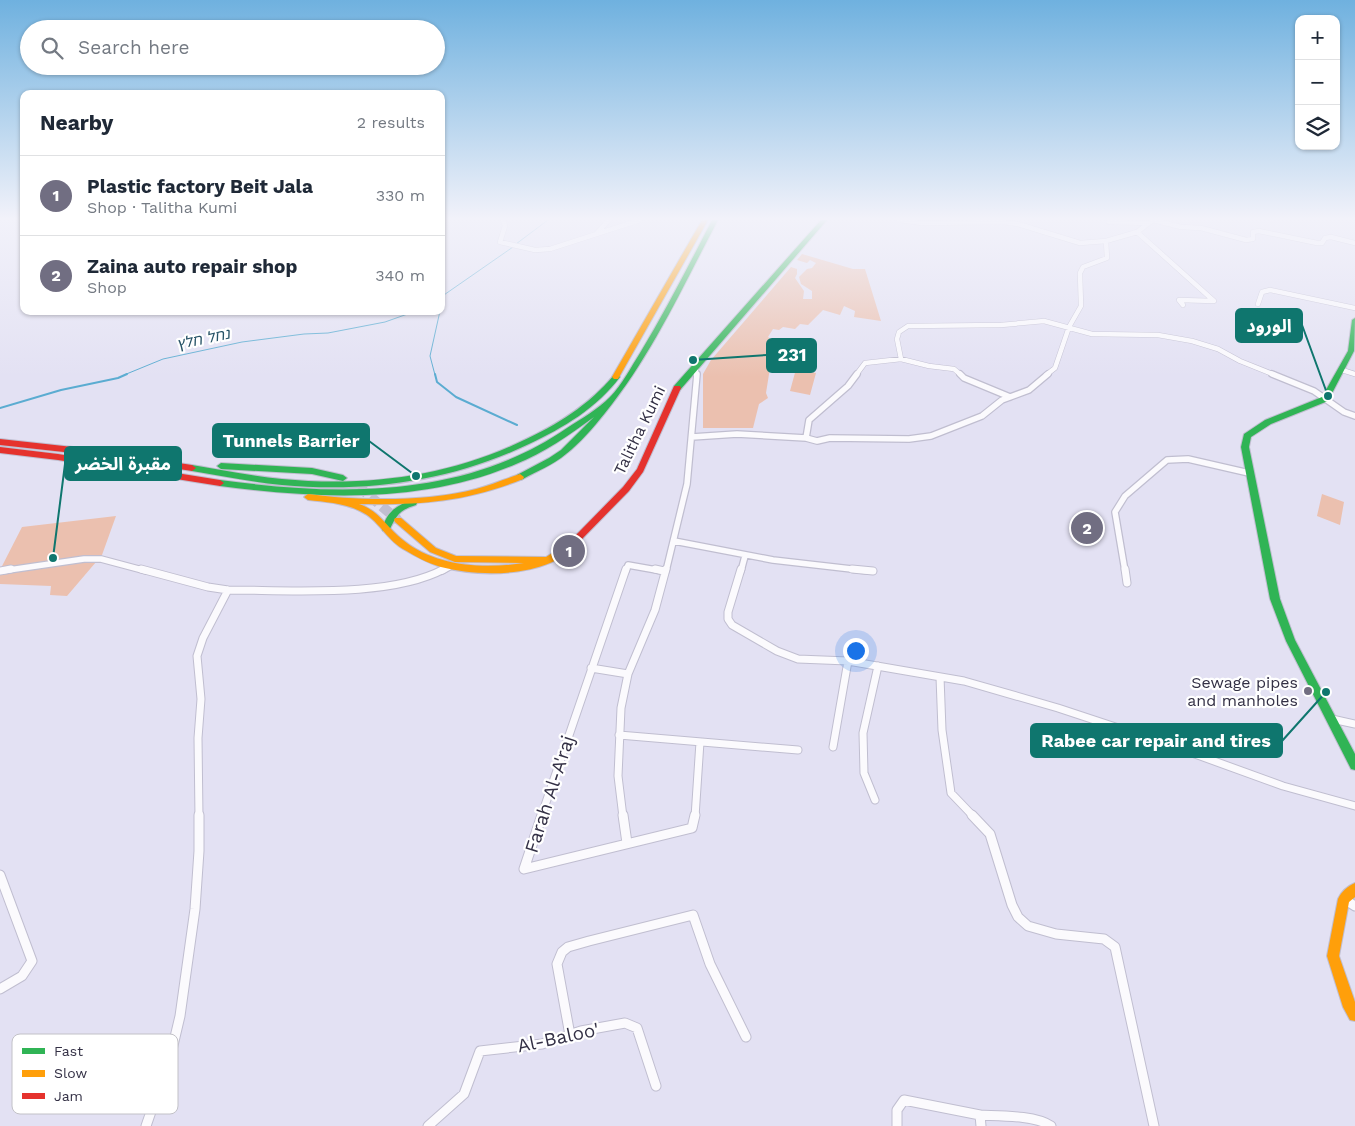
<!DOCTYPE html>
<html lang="en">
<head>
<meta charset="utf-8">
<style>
  :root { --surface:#fff; --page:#f6f6f7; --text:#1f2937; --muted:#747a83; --line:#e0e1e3; --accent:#716e82 }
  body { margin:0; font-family:"Work Sans","Noto Sans Arabic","Noto Sans Hebrew",sans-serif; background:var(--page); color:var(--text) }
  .controls { position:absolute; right:15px; top:15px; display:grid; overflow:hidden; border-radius:10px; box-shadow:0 1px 4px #0004 }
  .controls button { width:45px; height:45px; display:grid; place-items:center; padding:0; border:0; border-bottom:1px solid var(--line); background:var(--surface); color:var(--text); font:25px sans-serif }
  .you { position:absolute; left:855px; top:650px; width:18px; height:18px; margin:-12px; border:4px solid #fff; border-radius:50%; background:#1a73e8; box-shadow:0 0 0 8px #1a73e833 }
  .badge { display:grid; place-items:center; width:32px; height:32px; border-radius:50%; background:var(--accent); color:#fff; font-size:16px; font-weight:700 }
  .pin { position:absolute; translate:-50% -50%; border:2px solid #fff; box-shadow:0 1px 5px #0006 }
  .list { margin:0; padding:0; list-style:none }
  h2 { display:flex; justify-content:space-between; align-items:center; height:65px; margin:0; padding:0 20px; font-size:21px }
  h2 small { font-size:16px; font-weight:400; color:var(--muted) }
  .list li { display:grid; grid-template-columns:32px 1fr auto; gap:15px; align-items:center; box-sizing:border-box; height:80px; padding:0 20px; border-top:1px solid var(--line) }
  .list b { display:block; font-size:19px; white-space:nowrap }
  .list p { margin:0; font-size:16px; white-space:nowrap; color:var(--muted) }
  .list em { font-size:16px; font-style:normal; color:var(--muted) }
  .icon { flex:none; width:28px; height:28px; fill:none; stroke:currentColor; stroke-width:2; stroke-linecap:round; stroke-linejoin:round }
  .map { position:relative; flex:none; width:1355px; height:1126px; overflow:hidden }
  .search { position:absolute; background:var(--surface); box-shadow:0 1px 4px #0004; left:20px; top:20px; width:425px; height:55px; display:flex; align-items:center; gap:12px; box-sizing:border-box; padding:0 18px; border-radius:28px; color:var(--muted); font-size:19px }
  .panel { position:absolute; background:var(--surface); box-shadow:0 1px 4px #0004; left:20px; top:90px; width:425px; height:225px; border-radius:10px }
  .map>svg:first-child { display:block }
</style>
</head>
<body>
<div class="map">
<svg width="1355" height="1126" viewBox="0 0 1355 1126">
  <rect width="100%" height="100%" fill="#e3e1f3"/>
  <path fill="#ebc0af" d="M 802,254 L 853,269 L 865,269 L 881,321 L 854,317 L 855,311 L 844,306 L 840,315 L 823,310 L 808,325 L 800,324 L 795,329 L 783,327 L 779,330 L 773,329 L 768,337 L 771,339 L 766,350 L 767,363 L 770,368 L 766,393 L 768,398 L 759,404 L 753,428 L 703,428 L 703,374 L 711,360 L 791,267 L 797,269 L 797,274 L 795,278 L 804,291 L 803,299 L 812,299 L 812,291 L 801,284 L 799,277 L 807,269 L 812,268 L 816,263 L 810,260 L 807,263 L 797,260 Z
    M 796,369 L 816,373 L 810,395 L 790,391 Z
    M 1322,494 L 1344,502 L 1340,525 L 1317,516 Z
    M 116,516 L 102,555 L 67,596 L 50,595 L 51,586 L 0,584 L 0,570 L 22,527 Z"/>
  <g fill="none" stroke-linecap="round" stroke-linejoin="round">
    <path stroke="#5bacd1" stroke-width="1" d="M 516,244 L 548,220
      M 441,297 L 513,247
      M 441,305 L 443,297
      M 124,375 L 163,359 L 242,342 L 304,334 L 328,333 L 385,322 L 416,311
      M 435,375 L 430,356 L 440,311"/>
    <path stroke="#5bacd1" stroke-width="2" d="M 435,374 L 437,382 L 456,397 L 517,425
      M 0,408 L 61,390 L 118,378 L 127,374"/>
    <path stroke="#c0bed0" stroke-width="10" stroke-dasharray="10 5" stroke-linecap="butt" d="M 359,487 L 398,520"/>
    <defs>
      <path id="street-far3" d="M 503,220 L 505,226 L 500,242 L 535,250 L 550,249 L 640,220
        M 899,220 L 922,223 L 1003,222 L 1018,224 L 1080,243 L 1106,241 L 1137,232 L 1153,220
        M 1153,220 L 1181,227 L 1201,228 L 1246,240 L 1253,239 L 1253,232 L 1259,231 L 1317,243 L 1322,243 L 1325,238 L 1331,237 L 1355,243
        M 1109,222 L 1149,223
        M 1137,232 L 1214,301 L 1179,300 L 1183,305
        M 597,233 L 609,220
        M 1258,304 L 1262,292 L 1270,290 L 1355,308
        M 901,359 L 897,339 L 899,332 L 908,326 L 1001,325 L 1044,321 L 1092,334 L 1158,335 L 1192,341 L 1218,349 L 1240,361 L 1275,375
        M 696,365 L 696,375
        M 1342,370 L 1355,374
        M 856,375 L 865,363 L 901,359 L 929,366 L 954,369 L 961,375
        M 1046,375 L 1055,368 L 1069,327 L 1081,306 L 1080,273 L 1083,267 L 1107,258 L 1106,241"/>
      <path id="street-far2" d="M 960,374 L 964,378 L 1010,397
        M 1272,374 L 1314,391 L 1344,412 L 1355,416
        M 692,437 L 737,434 L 806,438 L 817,441 L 830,438 L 909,439 L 931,436 L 982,416 L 1002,400 L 1029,390 L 1048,374
        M 806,438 L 809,420 L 848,386 L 857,374
        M 674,541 L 773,560 L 869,571
        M 2,571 L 84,559 L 101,559 L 146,571
        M 442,571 L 451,566
        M 626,571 L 628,565 L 662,571
        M 666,571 L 687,484 L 697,374
        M 741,571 L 745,556
        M 1125,571 L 1115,512 L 1125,496 L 1167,460 L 1188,459 L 1249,473"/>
      <path id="street-far1" d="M 141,569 L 208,587 L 228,590 C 290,590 390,598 444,569
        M 655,569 L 664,571
        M 741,569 L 728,612 L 728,619 L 732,625 L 777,651 L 798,659 L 848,661 L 964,681 L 1058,708 L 1170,745 L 1283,786 L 1355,806
        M 852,569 L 873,571
        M 1125,569 L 1127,583
        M 0,571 L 11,569
        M 591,668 L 628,674
        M 940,677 L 942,730 L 951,793 L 974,817
        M 1332,719 L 1355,724
        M 619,735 L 798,750
        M 833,747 L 848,661
        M 875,800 L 864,773 L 863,733 L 878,666
        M 199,817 L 198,738 L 201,699 L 197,656 L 203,638 L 228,590
        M 541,817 L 626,569
        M 623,817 L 618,776 L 621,708 L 628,674 L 655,610 L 666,569
        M 695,817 L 700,742"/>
      <path id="street" d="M 542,815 L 524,869 L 692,828 L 695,815
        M 623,815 L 627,843
        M 972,815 L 990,834 L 1012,905 L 1018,917 L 1028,926 L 1056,934 L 1104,939 L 1115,947 L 1154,1126
        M 0,875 L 32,961 L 22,976 L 0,989
        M 1344,899 L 1355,906
        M 570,1035 L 557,964 L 562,952 L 568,947 L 589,941 L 693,915 L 710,964 L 746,1037
        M 980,1115 C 999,1116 1035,1115 1051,1126
        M 146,1126 L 171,1054 L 180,1016 L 195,909 L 199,851 L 199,815
        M 428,1126 L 464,1094 L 480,1051 L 542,1044 L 581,1031 L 625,1023 L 637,1028 L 656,1086
        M 897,1126 L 897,1110 L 904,1100 L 980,1115 L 981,1126"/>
      <path id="fast" d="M 712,220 L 718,220 C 683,286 652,355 605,413 C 593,428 580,443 566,454 C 553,465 537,471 523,479 L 520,480 L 516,477 L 517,475 L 549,458 L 561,450 L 594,417 C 569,435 544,453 516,464 C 423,504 318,499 220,486 L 216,483 L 220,480 C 339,496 464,499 567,428 C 581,419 598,409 610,397 C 622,385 631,367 640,353 C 666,310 689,265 712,220 Z
        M 821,220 L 827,220 L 680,390 L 674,390 L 674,386 Z
        M 1355,318 L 1354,351 L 1328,401 L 1271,424 L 1251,437 L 1249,447 L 1280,599 L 1295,640 L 1355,754 L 1355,770 L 1351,769 L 1286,641 L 1270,599 L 1241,447 L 1244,434 L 1265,420 L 1322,397 L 1348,351 L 1352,320 Z
        M 614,375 L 618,375 L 620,377 C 597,408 563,428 529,444 C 452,481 367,493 282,485 C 252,482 222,476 192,471 L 188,468 L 192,465 C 222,470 252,476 282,479 C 364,487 447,477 522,441 C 557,425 589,405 614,375 Z
        M 221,463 L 312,468 L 343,475 L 347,478 L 343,481 L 312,474 L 221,469 L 217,466 Z
        M 413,500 L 416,501 L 417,503 L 416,505 C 399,510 396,516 389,531 L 383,531 L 382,529 C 387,512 396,505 413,500 Z"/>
      <path id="slow" d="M 702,220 L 708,220 L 618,379 L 614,379 L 612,377 Z
        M 520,474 L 524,477 L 523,479 C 465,502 421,505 359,504 C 381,512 386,527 403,540 C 436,567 484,569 524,563 L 455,562 L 430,552 L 395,522 L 394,520 L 395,518 L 401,518 L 436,548 L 456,556 L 546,557 L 562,547 L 576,535 L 582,535 L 583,537 C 556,578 483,578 441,567 C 427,563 415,556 403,549 C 386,539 378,519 360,511 C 344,503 325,502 308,500 L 304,497 L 308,494 C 357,501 428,502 476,489 C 491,485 505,479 520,474 Z
        M 1355,883 L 1355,897 L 1349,902 L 1339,956 L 1355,1002 L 1355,1021 L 1350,1020 L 1343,1007 L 1327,956 L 1338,899 C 1341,892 1348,886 1355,883 Z"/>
      <path id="jam" d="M 674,386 L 680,386 L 681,388 L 643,472 L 629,491 L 582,539 L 576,539 L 575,537 L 576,535 L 623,487 L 637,469 Z
        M 0,439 L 73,447 L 192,465 L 196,468 L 192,471 L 73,453 L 0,445 Z
        M 0,447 L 58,454 L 220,480 L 224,483 L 220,486 L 58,460 L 0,453 Z"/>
    </defs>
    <use href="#street-far3" stroke="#c0bed0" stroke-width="5.5"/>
    <use href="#street-far2" stroke="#c0bed0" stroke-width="8"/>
    <use href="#street-far1" stroke="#c0bed0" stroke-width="9"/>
    <use href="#street" stroke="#c0bed0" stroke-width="11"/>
    <use href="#fast" stroke="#c0bed0" stroke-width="2"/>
    <use href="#slow" stroke="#c0bed0" stroke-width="2"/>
    <use href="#jam" stroke="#c0bed0" stroke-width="2"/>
    <use href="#street-far3" stroke="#fbfafd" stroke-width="4.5"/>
    <use href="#street-far2" stroke="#fbfafd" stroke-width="5.5"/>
    <use href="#street-far1" stroke="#fbfafd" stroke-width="7"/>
    <use href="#street" stroke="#fbfafd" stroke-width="9"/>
    <use href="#fast" fill="#30b455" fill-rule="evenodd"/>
    <use href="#slow" fill="#ff9f0a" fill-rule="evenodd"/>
    <use href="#jam" fill="#e5322d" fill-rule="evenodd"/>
  </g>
  <linearGradient id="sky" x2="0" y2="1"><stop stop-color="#6fb1df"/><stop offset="0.58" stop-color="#f2f2fa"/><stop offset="1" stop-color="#f2f2fa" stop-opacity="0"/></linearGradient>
  <rect width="1355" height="377" fill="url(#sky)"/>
  <circle fill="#716e82" stroke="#fff" stroke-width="2" cx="1308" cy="691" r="5"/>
  <g text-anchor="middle" stroke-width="4.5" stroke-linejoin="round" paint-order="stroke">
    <g font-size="15" font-style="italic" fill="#275367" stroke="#fff">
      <text transform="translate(203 339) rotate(-12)" y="5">נחל חלץ</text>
    </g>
    <g font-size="16" fill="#333045" stroke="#fff">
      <text transform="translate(639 430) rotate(-64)" y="6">Talitha Kumi</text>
    </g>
    <g font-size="16" fill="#333045" stroke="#fff" text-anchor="end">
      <text x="1298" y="688">Sewage pipes<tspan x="1298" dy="18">and manholes</tspan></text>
    </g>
    <g font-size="19" fill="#333045" stroke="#fff">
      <text transform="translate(549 794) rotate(-72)" y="7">Farah Al-A'raj</text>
      <text transform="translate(558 1037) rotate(-12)" y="7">Al-Baloo'</text>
    </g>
  </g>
  <rect x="12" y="1034" width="166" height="80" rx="8" fill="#fff" stroke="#c2c1c7" stroke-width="1"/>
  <rect x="22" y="1048" width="23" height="6" fill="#30b455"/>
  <rect x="22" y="1070" width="23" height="7" fill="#ff9f0a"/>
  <rect x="22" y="1093" width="23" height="6" fill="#e5322d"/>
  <g font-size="14" fill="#333045">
    <text x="54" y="1056">Fast</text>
    <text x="54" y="1078">Slow</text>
    <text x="54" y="1101">Jam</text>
  </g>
  <path fill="none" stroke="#0f766e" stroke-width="2" d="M1328 396L1302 325M693 360L767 355M416 476L369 441M53 558L65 464M1326 692L1282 741"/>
  <g fill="#0f766e" stroke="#fff" stroke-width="2">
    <circle cx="1328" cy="396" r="5"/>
    <circle cx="693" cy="360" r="5"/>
    <circle cx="416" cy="476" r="5"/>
    <circle cx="53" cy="558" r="5"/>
    <circle cx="1326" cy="692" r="5"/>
  </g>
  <g fill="#0f766e" stroke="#0f766e" stroke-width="2">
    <rect x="1236" y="309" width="66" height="33" rx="5"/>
    <rect x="767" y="339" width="49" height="33" rx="5"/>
    <rect x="213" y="424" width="156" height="33" rx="5"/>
    <rect x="65" y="447" width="116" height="33" rx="5"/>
    <rect x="1031" y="724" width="251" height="33" rx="5"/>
  </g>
  <g font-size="18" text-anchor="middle" font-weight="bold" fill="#fff">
    <text x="1269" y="332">الورود</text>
    <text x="792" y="361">231</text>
    <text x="291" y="447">Tunnels Barrier</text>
    <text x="123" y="470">مقبرة الخضر</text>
    <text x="1156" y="747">Rabee car repair and tires</text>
  </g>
</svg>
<div class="controls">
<button>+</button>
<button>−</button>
<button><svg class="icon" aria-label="layers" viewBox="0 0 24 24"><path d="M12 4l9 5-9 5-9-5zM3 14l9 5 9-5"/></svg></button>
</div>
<div class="you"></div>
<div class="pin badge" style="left:569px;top:551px">1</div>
<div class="pin badge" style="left:1087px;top:528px">2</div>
<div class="search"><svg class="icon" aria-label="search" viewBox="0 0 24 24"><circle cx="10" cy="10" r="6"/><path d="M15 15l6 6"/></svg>Search here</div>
<section class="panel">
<h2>Nearby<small>2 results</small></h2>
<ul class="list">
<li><span class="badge">1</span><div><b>Plastic factory Beit Jala</b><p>Shop · Talitha Kumi</p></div><em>330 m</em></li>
<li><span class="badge">2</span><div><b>Zaina auto repair shop</b><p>Shop</p></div><em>340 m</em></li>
</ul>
</section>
</div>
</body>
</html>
